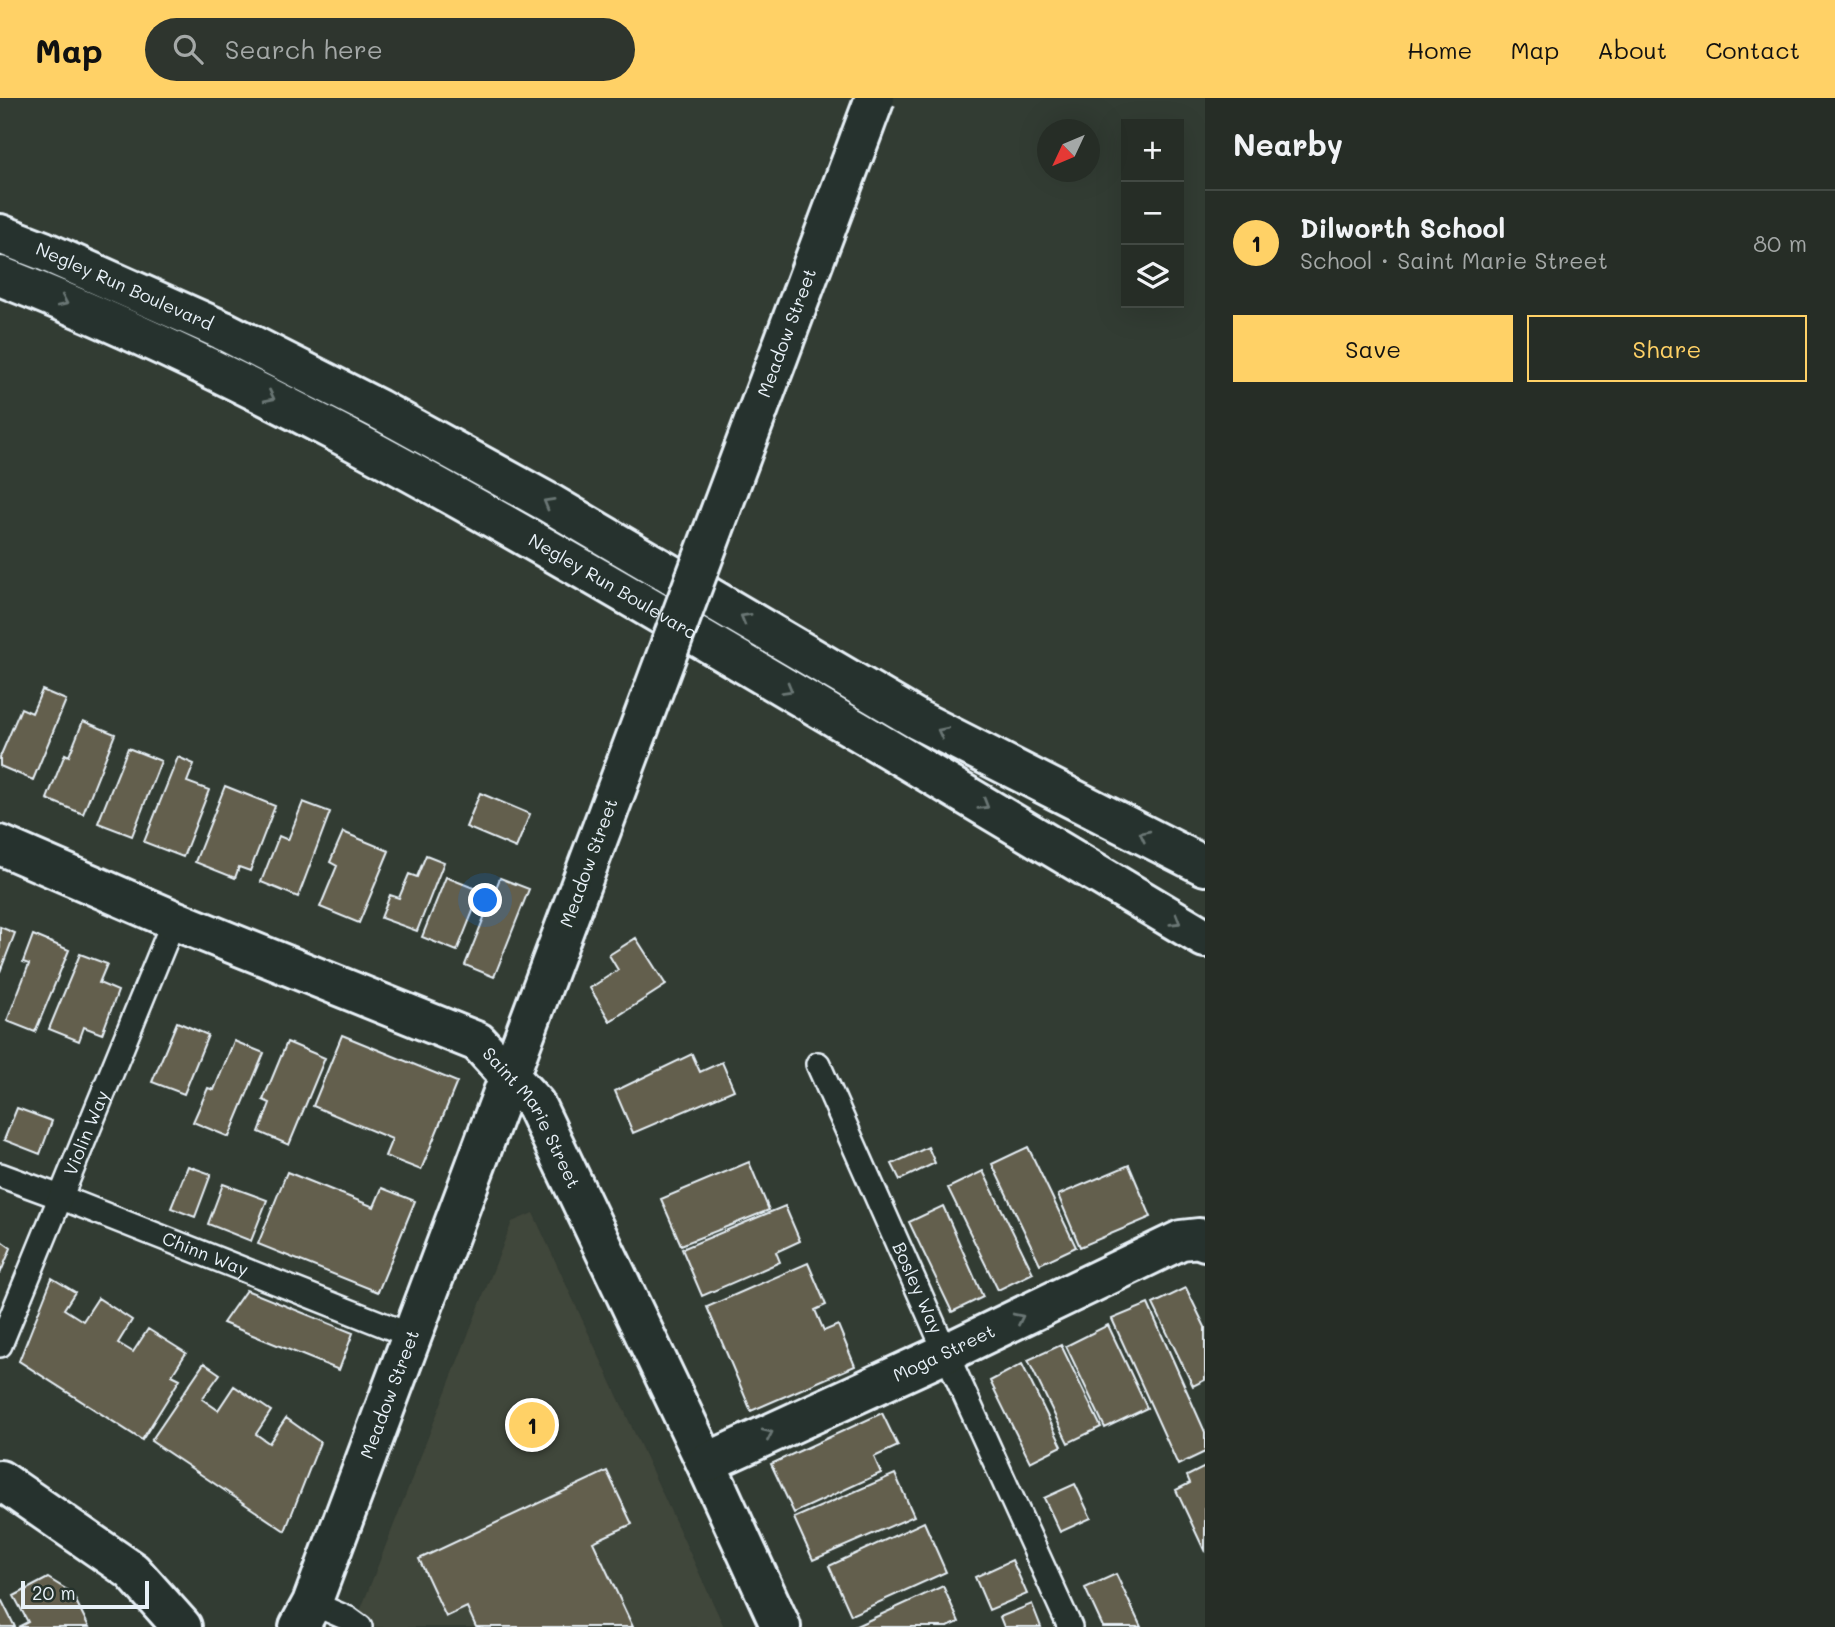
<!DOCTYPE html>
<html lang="en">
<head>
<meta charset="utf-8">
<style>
  :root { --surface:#262d26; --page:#2e352e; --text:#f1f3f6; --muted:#a4a8a7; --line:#424943; --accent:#ffd166 }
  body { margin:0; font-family:Mali,sans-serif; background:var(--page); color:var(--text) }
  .controls { position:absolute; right:21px; top:21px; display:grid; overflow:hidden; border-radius:0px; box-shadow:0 7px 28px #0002 }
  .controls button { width:63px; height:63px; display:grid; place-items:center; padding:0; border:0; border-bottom:2px solid var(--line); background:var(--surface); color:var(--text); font:35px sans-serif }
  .compass { position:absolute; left:1037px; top:21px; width:63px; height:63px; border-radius:50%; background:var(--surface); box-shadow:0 7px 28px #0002; rotate:226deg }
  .scale { position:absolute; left:21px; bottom:18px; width:128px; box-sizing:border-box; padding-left:7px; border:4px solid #e8f1f8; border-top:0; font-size:19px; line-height:24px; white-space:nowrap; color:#e8f1f8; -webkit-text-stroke:5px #26332d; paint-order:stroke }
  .you { position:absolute; left:486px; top:803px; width:24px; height:24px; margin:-18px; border:5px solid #fff; border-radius:50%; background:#1a73e8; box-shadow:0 0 0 10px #1a73e833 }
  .badge { display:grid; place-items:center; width:46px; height:46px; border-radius:50%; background:var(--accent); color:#111; font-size:23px; font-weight:700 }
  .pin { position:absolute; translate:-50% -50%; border:4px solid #fff; box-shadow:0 2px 7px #0006 }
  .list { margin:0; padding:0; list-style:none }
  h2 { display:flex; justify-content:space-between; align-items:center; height:91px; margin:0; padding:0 28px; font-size:30px }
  h2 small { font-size:23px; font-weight:400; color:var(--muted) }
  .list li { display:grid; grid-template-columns:46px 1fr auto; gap:21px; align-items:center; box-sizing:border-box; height:105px; padding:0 28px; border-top:2px solid var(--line) }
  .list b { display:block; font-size:26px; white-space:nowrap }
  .list p { margin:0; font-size:23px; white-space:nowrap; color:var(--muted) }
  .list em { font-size:23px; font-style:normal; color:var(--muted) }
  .actions { display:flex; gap:14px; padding:21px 28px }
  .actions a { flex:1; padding:16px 0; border:2px solid var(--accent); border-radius:0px; text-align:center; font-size:24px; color:var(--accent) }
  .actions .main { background:var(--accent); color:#111 }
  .icon { flex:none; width:38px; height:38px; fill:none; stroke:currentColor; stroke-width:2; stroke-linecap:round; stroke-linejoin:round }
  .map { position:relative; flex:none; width:1205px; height:1529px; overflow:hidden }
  header { display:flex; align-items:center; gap:42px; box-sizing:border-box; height:98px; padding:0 35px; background:var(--accent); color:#111 }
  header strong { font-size:33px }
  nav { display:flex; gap:38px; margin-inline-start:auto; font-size:24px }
  .search { width:490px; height:63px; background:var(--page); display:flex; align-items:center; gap:18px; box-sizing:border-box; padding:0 24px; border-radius:38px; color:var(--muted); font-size:26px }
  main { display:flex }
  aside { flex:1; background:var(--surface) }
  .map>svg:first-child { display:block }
</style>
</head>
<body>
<header>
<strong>Map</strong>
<div class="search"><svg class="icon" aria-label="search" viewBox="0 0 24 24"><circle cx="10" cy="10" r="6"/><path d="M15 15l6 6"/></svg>Search here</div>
<nav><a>Home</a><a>Map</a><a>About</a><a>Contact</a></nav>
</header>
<main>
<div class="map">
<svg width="1205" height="1529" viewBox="0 0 1205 1529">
  <rect width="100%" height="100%" fill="#323c33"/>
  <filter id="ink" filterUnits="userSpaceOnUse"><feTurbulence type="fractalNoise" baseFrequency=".0143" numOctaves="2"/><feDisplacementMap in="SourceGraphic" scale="14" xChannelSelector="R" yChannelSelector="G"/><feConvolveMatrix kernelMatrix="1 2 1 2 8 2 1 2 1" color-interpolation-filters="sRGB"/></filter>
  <g filter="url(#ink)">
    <path fill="#41463b" d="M 533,1115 L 724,1529 L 354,1529 L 512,1124 Z"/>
    <path fill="#645f4d" stroke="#e8f1f8" stroke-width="2" d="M 42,592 L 66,602 L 33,682 L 0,668 L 0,659 L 21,610 L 32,615 Z
      M 83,623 L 115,636 L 83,716 L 47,701 L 65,656 L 69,658 Z
      M 128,650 L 161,663 L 132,738 L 98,725 Z
      M 178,659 L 194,666 L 187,684 L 209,692 L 183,759 L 144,744 Z
      M 225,688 L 275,708 L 250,773 L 239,769 L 235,780 L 195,764 Z
      M 480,695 L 530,716 L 516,750 L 466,729 Z
      M 303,704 L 330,714 L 298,799 L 261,784 L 279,738 L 288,742 Z
      M 343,734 L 389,753 L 359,825 L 320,809 L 337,768 L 330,764 Z
      M 426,757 L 444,764 L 417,833 L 381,820 L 390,797 L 399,800 L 409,776 L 417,779 Z
      M 446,779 L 481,793 L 457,853 L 422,839 Z
      M 500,780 L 529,791 L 494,879 L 465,867 Z
      M 0,829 L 15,835 L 0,874 Z
      M 33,837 L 69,852 L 35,934 L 7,923 L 29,866 L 23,864 Z
      M 636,840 L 666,887 L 610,923 L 590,890 L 618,872 L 609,857 Z
      M 80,856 L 107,866 L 99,885 L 118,893 L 102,936 L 84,929 L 79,943 L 49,931 Z
      M 177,924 L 208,937 L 184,996 L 152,984 Z
      M 342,937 L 457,984 L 421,1072 L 385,1058 L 392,1041 L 313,1008 Z
      M 234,943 L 264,955 L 229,1039 L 193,1024 L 208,990 L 214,992 Z
      M 287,944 L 325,960 L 289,1047 L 259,1034 L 270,1005 L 263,1002 Z
      M 692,956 L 700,974 L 722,964 L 734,992 L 633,1035 L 615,993 Z
      M 17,1010 L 52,1023 L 40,1056 L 4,1042 Z
      M 928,1049 L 935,1065 L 900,1082 L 892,1066 Z
      M 1028,1049 L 1076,1149 L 1040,1166 L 992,1066 Z
      M 749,1064 L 769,1112 L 681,1147 L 661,1101 Z
      M 1129,1067 L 1151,1119 L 1080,1149 L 1058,1097 Z
      M 188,1068 L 211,1076 L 195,1119 L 171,1110 Z
      M 983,1073 L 1033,1175 L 998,1192 L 948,1090 Z
      M 287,1074 L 374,1109 L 382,1090 L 415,1103 L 378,1194 L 258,1146 Z
      M 223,1086 L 267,1102 L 251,1143 L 208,1126 Z
      M 785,1108 L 800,1143 L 776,1154 L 780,1164 L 702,1198 L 682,1151 Z
      M 943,1108 L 983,1199 L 952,1214 L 909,1124 Z
      M 0,1142 L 11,1150 L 0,1176 Z
      M 808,1165 L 826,1207 L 815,1212 L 824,1233 L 838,1227 L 855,1268 L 751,1313 L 707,1209 Z
      M 52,1180 L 75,1194 L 64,1211 L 83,1223 L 98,1200 L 132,1222 L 118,1245 L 133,1254 L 148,1231 L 186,1255 L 172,1277 L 180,1281 L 142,1342 L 19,1263 Z
      M 1186,1190 L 1205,1229 L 1205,1282 L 1193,1288 L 1153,1206 Z
      M 246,1192 L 353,1235 L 339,1272 L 223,1225 Z
      M 1148,1206 L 1205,1334 L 1205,1354 L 1178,1367 L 1112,1221 Z
      M 1108,1227 L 1147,1310 L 1105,1330 L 1066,1248 Z
      M 1061,1247 L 1101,1329 L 1068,1345 L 1028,1262 Z
      M 204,1265 L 220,1276 L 202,1301 L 218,1312 L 234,1288 L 271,1313 L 256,1336 L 269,1345 L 286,1320 L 320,1344 L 285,1433 L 151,1343 Z
      M 1022,1266 L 1062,1348 L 1030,1364 L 990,1283 Z
      M 882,1315 L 898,1348 L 874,1359 L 881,1375 L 794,1415 L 771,1366 Z
      M 1205,1369 L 1205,1454 L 1176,1392 L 1190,1385 L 1187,1378 Z
      M 607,1373 L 632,1426 L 593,1444 L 633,1529 L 476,1529 L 467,1509 L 446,1519 L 419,1461 Z
      M 895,1376 L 914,1418 L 813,1462 L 794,1420 Z
      M 1075,1386 L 1091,1420 L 1060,1434 L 1044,1400 Z
      M 924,1424 L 946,1474 L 851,1517 L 829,1468 Z
      M 1012,1462 L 1027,1496 L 989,1512 L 975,1479 Z
      M 1116,1476 L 1141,1529 L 1103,1529 L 1085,1490 Z
      M 48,1480 L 72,1495 L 89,1529 L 18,1529 L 28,1524 L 14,1498 Z
      M 943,1488 L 959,1524 L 948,1529 L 854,1529 Z
      M 2,1503 L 15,1529 L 0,1529 L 0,1504 Z
      M 1032,1506 L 1041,1529 L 1004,1529 L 1000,1519 Z"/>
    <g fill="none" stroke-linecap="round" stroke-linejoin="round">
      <defs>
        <g id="service">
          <path id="s1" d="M 818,966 L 946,1255 L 1070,1529"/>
          <path id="s2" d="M 0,1077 L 60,1099 L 412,1238"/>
          <path id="s3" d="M 0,1247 L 174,822"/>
          <path d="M 312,1505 L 349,1521 L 360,1529"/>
        </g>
        <g id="minor">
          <path id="s4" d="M 0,747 L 174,822 L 478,944 L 535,1006 L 706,1365 L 781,1529"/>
          <path id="s5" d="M 706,1365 L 946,1255 L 1181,1142 L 1199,1140 L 1205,1143"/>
          <path d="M 0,1382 L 132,1473 L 182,1529"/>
        </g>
        <g id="tertiary">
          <path id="s6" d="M 299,1529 L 312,1505 L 572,810"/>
        </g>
        <g id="secondary">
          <path id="s7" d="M 0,136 L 44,153 L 222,232 L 378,311 L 549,405 L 918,622 L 1205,768"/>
          <path id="s8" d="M 0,178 C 235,270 453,395 670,522 C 849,627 1027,733 1205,840"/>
        </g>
      </defs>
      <use href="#service" stroke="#e8f1f8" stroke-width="28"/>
      <use href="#minor" stroke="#e8f1f8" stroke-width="44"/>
      <use href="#tertiary" stroke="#e8f1f8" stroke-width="44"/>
      <use href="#secondary" stroke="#e8f1f8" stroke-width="44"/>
      <use href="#service" stroke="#26332d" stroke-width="23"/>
      <use href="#minor" stroke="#26332d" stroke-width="38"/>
      <use href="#tertiary" stroke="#26332d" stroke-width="38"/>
      <use href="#secondary" stroke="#26332d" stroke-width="38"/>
      <defs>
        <g id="tertiary-bridge">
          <path id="s9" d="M 572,810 L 875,0"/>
        </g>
      </defs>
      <use href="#tertiary-bridge" stroke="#e8f1f8" stroke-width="44" stroke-linecap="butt"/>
      <use href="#tertiary-bridge" stroke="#26332d" stroke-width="38"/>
    </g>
    <defs><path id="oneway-chevron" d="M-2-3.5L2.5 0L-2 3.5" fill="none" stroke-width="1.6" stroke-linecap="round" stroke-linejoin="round" transform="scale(1.75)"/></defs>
    <g stroke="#6a7674">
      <use href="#oneway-chevron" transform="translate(63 204) rotate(24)"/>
      <use href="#oneway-chevron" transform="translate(270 299) rotate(26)"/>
      <use href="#oneway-chevron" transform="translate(548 405) rotate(-150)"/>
      <use href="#oneway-chevron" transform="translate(745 520) rotate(-150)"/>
      <use href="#oneway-chevron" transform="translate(788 591) rotate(30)"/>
      <use href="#oneway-chevron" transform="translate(942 634) rotate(-153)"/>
      <use href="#oneway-chevron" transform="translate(984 707) rotate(31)"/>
      <use href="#oneway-chevron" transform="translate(1144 737) rotate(-153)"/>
      <use href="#oneway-chevron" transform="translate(1176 823) rotate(31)"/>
      <use href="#oneway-chevron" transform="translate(1019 1220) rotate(-26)"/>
      <use href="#oneway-chevron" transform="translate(768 1336) rotate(-25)"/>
    </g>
  </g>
  <g text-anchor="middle" stroke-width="6" stroke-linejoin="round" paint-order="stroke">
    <g font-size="18" fill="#e8f1f8" stroke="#26332d">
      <text dy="6" stroke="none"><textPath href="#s7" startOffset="135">Negley Run Boulevard</textPath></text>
      <text dy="6" stroke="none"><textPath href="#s9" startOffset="614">Meadow Street</textPath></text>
      <text dy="6" stroke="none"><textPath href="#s8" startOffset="688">Negley Run Boulevard</textPath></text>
      <text transform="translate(589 765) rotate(-70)" y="6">Meadow Street</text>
      <text dy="6" stroke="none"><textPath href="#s4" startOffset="611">Saint Marie Street</textPath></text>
      <text dy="6" stroke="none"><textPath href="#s3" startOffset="229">Violin Way</textPath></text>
      <text dy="6" stroke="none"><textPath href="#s2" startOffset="220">Chinn Way</textPath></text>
      <text dy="6" stroke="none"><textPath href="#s1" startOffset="245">Bosley Way</textPath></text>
      <text dy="6" stroke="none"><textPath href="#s5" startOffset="262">Moga Street</textPath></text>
      <text dy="6" stroke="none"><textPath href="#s6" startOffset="250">Meadow Street</textPath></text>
    </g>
  </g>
</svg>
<div class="controls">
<button>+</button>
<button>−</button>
<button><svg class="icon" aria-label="layers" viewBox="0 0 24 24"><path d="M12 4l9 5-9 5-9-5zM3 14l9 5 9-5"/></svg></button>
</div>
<svg class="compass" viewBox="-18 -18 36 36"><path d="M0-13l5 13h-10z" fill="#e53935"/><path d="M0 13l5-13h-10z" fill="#a4a8a7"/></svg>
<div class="scale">20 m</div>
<div class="you"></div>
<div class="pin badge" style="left:532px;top:1327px">1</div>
</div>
<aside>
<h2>Nearby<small></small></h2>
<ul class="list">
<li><span class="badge">1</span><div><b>Dilworth School</b><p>School · Saint Marie Street</p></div><em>80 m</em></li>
</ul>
<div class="actions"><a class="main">Save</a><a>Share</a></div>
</aside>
</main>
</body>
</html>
